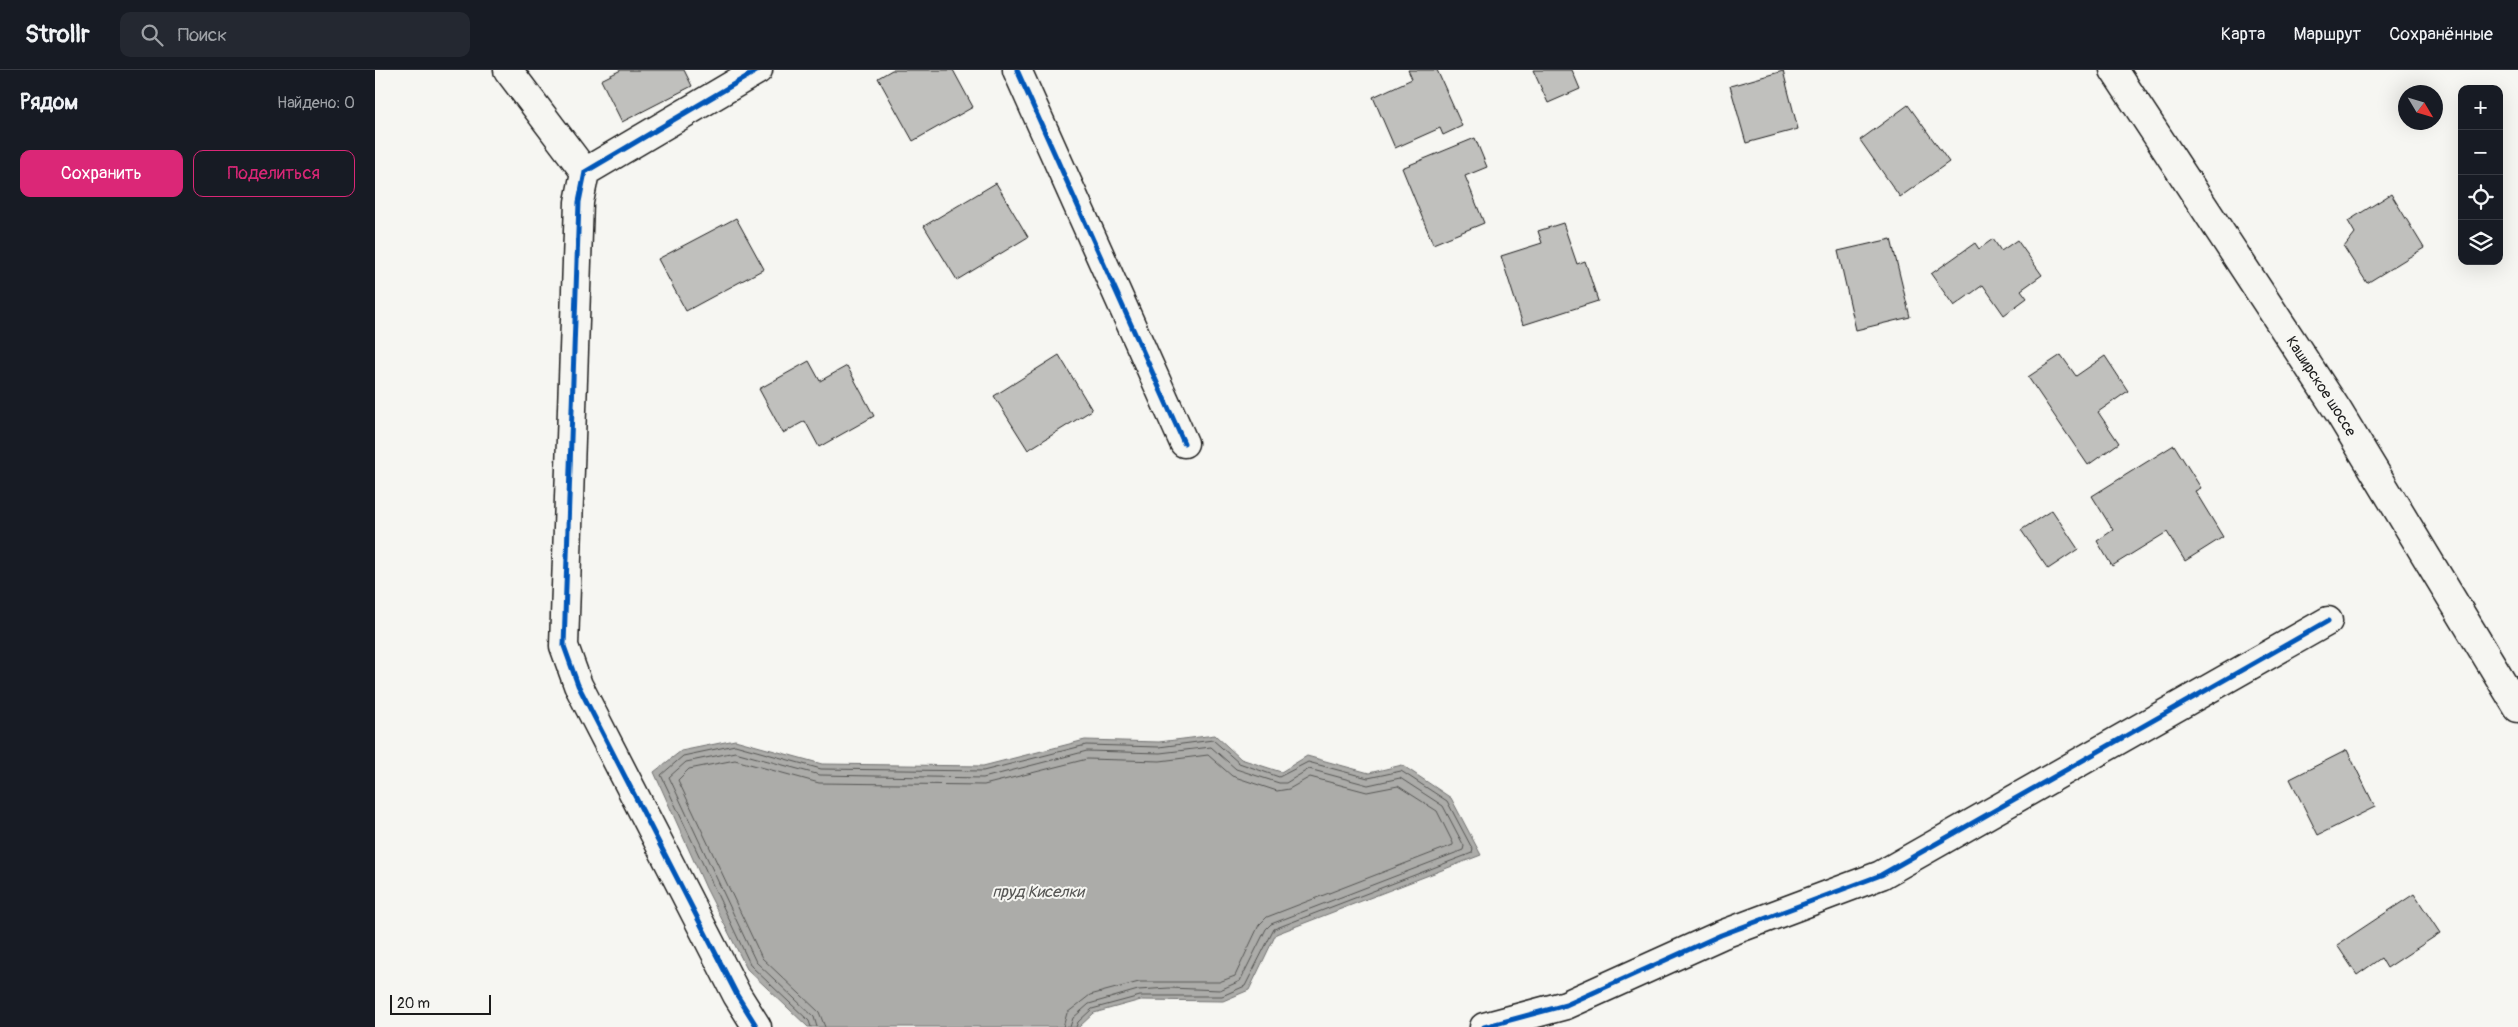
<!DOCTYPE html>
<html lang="ru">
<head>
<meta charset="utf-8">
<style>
  :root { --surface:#171b24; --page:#242831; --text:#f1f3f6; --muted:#9ea1a6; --line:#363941; --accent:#db2777 }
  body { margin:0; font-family:Pangolin,sans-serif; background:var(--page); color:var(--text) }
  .controls { position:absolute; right:15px; top:15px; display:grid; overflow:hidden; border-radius:10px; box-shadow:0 5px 20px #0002 }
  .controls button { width:45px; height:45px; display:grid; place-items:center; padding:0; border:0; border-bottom:1px solid var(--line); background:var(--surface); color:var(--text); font:25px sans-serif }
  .compass { position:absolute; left:2023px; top:15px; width:45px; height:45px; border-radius:50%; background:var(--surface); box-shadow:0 5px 20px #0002; rotate:128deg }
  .scale { position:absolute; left:15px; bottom:12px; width:101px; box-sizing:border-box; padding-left:5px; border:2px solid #1c1c1c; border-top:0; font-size:14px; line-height:18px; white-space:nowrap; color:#1c1c1c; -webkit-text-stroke:4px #f6f6f2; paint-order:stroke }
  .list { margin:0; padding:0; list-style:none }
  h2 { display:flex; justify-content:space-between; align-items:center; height:65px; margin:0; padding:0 20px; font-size:21px }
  h2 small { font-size:16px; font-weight:400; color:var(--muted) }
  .actions { display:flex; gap:10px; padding:15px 20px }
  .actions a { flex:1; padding:11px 0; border:1px solid var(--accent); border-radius:10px; text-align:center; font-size:18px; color:var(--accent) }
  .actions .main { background:var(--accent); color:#fff }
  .icon { flex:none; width:28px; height:28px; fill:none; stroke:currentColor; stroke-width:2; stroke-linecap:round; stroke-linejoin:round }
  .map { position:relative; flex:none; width:2143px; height:957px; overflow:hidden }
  header { display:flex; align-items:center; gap:30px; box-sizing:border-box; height:70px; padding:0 25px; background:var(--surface); border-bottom:1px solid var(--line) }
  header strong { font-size:24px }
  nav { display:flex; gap:28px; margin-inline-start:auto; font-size:18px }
  .search { width:350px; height:45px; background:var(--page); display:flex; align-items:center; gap:12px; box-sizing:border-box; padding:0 18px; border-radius:10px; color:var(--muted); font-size:19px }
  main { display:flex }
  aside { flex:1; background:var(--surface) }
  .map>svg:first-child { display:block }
</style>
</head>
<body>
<header>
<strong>Strollr</strong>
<div class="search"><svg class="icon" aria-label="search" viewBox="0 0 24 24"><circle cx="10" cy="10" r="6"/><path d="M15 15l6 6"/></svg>Поиск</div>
<nav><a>Карта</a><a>Маршрут</a><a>Сохранённые</a></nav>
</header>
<main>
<aside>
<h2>Рядом<small>Найдено: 0</small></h2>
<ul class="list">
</ul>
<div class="actions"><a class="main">Сохранить</a><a>Поделиться</a></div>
</aside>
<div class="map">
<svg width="2143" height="957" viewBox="0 0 2143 957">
  <rect width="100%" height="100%" fill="#f6f6f2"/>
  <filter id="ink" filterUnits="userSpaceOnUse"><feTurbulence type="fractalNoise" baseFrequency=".02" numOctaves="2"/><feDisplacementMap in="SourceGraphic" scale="10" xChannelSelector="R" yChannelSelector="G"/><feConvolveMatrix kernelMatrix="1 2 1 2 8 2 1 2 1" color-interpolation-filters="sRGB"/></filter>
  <g filter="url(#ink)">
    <path fill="#acaca9" stroke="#727271" d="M 840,665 L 866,689 L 906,702 L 932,686 L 994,703 L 1027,695 L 1076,728 L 1106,785 L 901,864 L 874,920 L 848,931 L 766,930 L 719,943 L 704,957 L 433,957 L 372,899 L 331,818 L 279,702 L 306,681 L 360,670 L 447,694 L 608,696 L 710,670 L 784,672 Z"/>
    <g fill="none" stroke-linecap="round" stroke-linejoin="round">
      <path stroke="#565654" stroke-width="1" d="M 436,957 L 434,951 L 376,896 L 286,705 L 308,686 L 360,675 L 446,699 L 608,701 L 711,675 L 784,677 L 838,670 L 864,693 L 904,707 L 933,692 L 993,708 L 1026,701 L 1072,731 L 1098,780 L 1097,783 L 899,859 L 870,916 L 847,926 L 765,926 L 717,939 L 703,952 L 701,957
        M 442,957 L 439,947 L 381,892 L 294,707 L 311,692 L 360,682 L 445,705 L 608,708 L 712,681 L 785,683 L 836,677 L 861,699 L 904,713 L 911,713 L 934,699 L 993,715 L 1025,708 L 1068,736 L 1089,776 L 1088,780 L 896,854 L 891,859 L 865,911 L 845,920 L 794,918 L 763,920 L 714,934 L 698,948 L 695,957
        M 450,957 L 444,942 L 387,888 L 303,710 L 314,699 L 360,690 L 444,713 L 609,715 L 712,689 L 785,691 L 833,685 L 857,706 L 902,721 L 914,719 L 935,707 L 992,722 L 1023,716 L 1062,741 L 1078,773 L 1078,775 L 892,847 L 884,855 L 860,906 L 844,912 L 764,912 L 715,925 L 692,943 L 688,957"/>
    </g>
    <path fill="#c0c0bd" stroke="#1c1c1c" d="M 246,0 L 309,0 L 317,16 L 247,52 L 226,10 Z
      M 517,0 L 578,0 L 598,37 L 538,71 L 503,8 Z
      M 1033,0 L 1062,0 L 1087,56 L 1068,65 L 1065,58 L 1020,78 L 998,27 L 1037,9 Z
      M 1158,0 L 1197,0 L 1205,19 L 1173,33 Z
      M 1408,1 L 1423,59 L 1371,73 L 1355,16 Z
      M 1533,35 L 1574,92 L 1525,127 L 1485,70 Z
      M 1100,68 L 1112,97 L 1090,106 L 1109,153 L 1058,174 L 1027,98 Z
      M 621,113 L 653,167 L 582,210 L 549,156 Z
      M 2016,124 L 2049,178 L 1992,213 L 1969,177 L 1980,163 L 1973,151 Z
      M 361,148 L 389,199 L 311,241 L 283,189 Z
      M 1188,153 L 1202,194 L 1210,191 L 1223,231 L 1148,255 L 1126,186 L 1167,173 L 1163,161 Z
      M 1516,169 L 1535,247 L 1481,260 L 1463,181 Z
      M 1618,169 L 1626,181 L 1642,170 L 1667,205 L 1646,220 L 1652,228 L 1629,245 L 1608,215 L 1579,236 L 1556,204 L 1600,173 L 1604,179 Z
      M 684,285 L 717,340 L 653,380 L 619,326 Z
      M 1686,285 L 1701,306 L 1730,286 L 1753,321 L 1723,342 L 1744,373 L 1713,395 L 1653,307 Z
      M 434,291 L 445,311 L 472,296 L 499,346 L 444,377 L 430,351 L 408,363 L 384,319 Z
      M 1799,375 L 1826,418 L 1820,421 L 1848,467 L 1810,491 L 1792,462 L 1737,496 L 1722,471 L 1738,460 L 1717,426 Z
      M 1677,440 L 1703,479 L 1673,499 L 1646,460 Z
      M 1972,680 L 2000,737 L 1943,765 L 1915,709 Z
      M 2039,824 L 2065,863 L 2012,898 L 2006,888 L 1982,905 L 1962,875 Z"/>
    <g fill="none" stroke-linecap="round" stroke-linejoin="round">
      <defs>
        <path id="street" d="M 133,0 L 210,102
          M 642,0 L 809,373
          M 382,957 L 362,925 L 203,615 L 189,576 L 204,132 L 210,102 L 383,0
          M 1109,957 L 1191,935 L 1346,865 L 1506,805 L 1953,551"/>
        <g id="primary">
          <path id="s1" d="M 1739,0 L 1963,341 L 2143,638"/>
        </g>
      </defs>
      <use href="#street" stroke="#1c1c1c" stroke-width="31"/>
      <use href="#primary" stroke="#1c1c1c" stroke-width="31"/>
      <use href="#street" stroke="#f6f6f2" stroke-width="28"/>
      <use href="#primary" stroke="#f6f6f2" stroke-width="28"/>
      <defs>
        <path id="cycleway" d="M 642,0 L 809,373
          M 382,957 L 362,925 L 203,615 L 189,576 L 204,132 L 210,102 L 383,0
          M 1109,957 L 1191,935 L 1346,865 L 1506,805 L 1953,551"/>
      </defs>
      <use href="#cycleway" stroke="#f6f6f2" stroke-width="8"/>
      <use href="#cycleway" stroke="#0057b8" stroke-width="5"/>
    </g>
  </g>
  <g text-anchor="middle" stroke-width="4" stroke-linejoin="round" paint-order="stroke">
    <g font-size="15" fill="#1c1c1c" stroke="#f6f6f2">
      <text dy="5" stroke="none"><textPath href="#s1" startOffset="378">Каширское шоссе</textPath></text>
    </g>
    <g font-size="16" font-style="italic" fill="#565654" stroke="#f6f6f2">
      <text x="663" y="827">пруд Киселки</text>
    </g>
  </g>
</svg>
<div class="controls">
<button>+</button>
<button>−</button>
<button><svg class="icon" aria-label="locate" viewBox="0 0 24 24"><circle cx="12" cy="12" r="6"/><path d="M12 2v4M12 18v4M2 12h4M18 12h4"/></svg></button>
<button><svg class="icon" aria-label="layers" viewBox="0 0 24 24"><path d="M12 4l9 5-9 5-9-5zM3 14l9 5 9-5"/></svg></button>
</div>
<svg class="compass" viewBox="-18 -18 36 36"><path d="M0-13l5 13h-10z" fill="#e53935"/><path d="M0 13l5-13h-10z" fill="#9ea1a6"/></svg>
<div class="scale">20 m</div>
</div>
</main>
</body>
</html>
